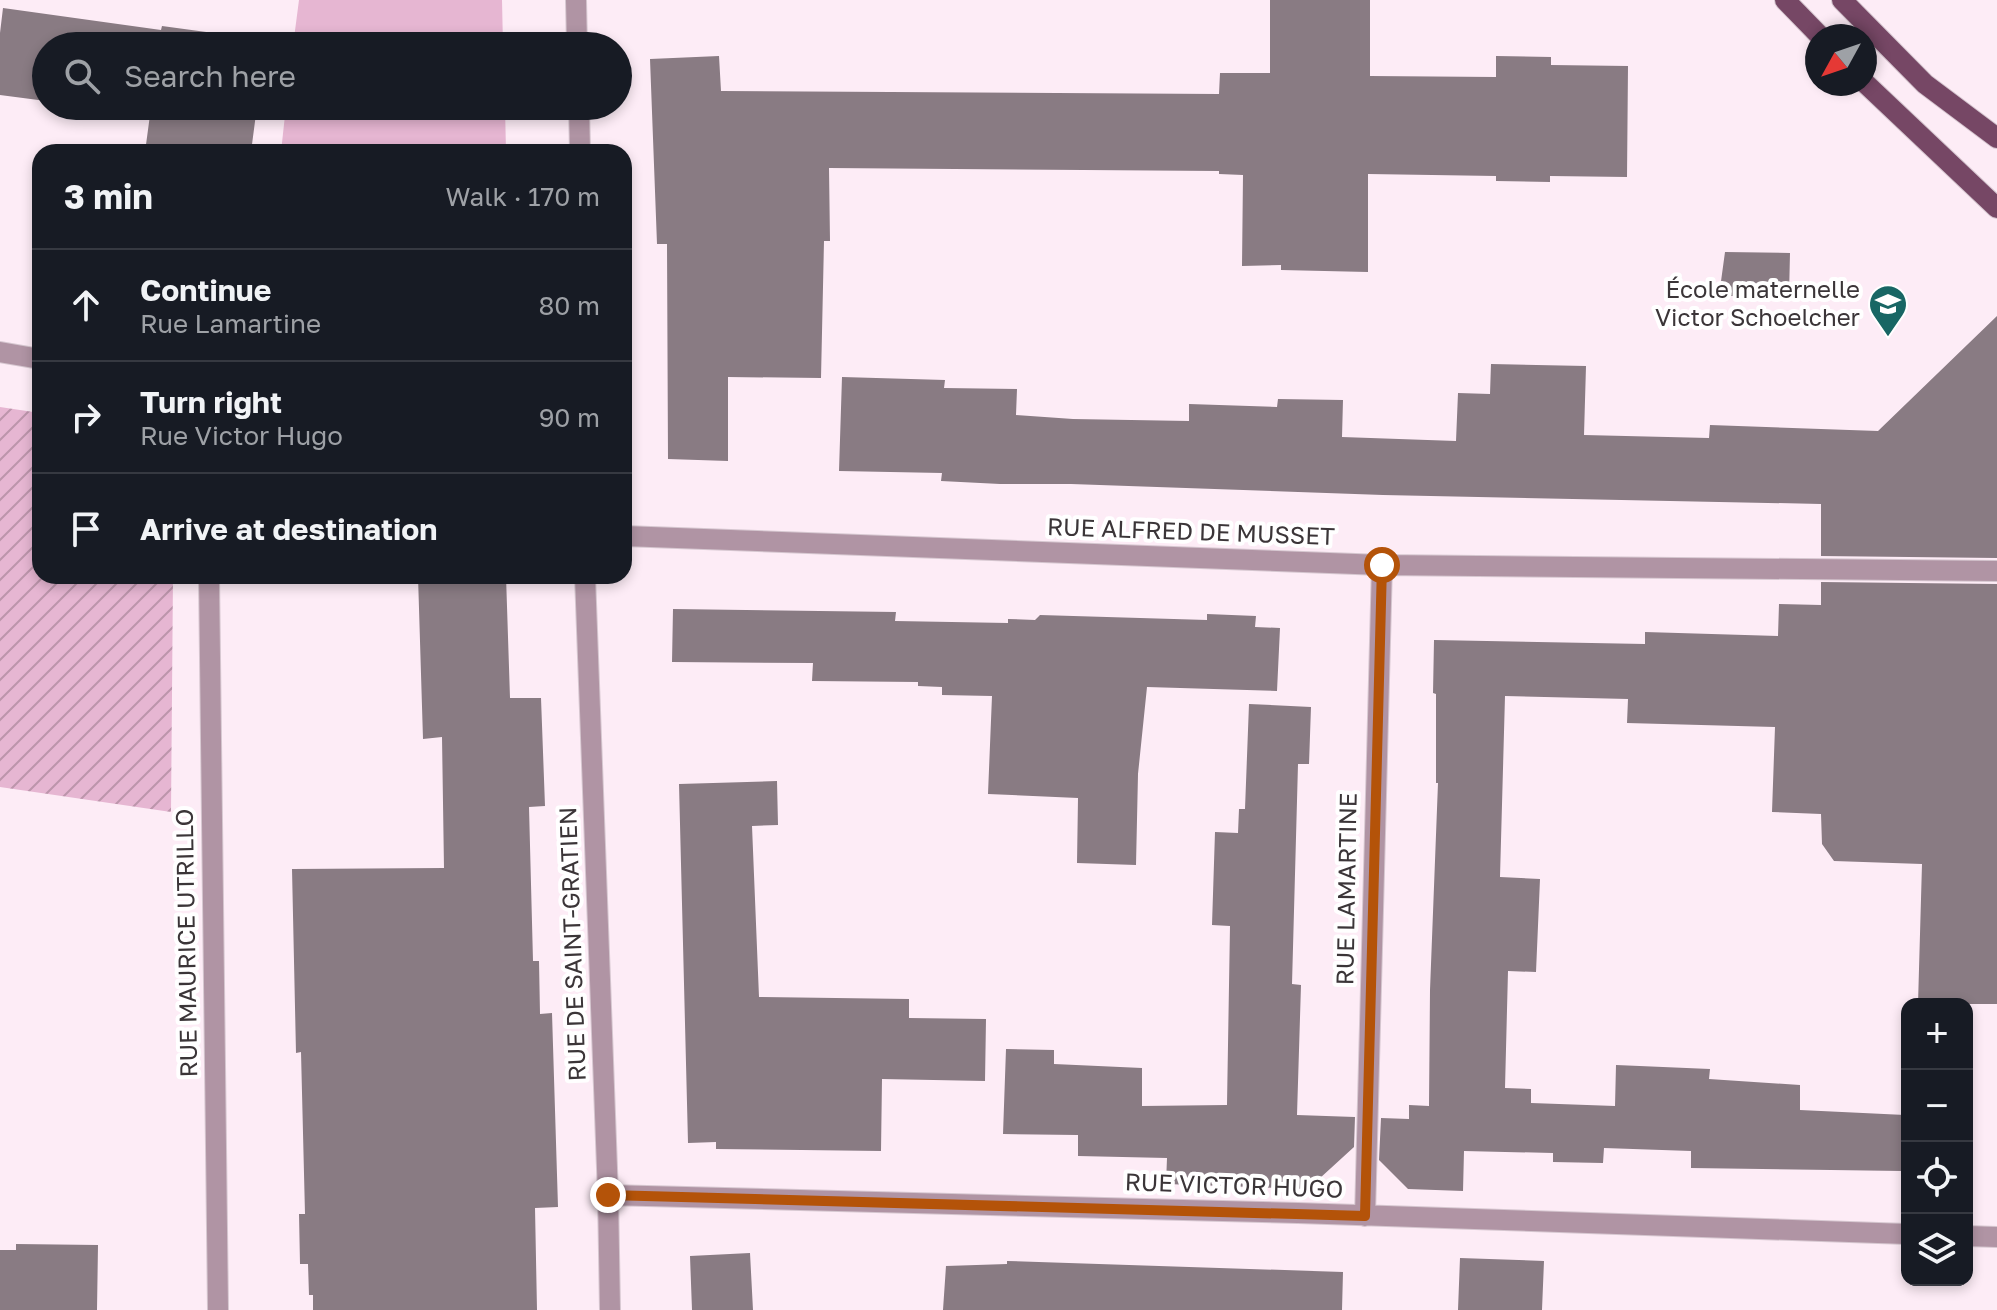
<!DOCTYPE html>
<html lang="en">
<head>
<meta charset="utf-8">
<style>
  :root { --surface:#171b24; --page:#20242c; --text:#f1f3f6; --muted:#9ea1a6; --line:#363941 }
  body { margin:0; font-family:"Golos Text",sans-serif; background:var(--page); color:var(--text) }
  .controls { position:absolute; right:24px; bottom:24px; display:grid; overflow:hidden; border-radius:16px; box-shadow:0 4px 12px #0003 }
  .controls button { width:72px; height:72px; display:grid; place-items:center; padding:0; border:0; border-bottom:2px solid var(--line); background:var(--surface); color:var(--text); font:40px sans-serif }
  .compass { position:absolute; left:1805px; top:24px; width:72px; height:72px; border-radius:50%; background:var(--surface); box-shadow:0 4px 12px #0003; rotate:230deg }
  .stop { position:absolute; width:24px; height:24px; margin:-18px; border:6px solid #b45309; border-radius:50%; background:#fff }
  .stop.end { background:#b45309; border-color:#fff; box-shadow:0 2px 8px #0008 }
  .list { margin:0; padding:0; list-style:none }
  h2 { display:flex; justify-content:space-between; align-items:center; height:104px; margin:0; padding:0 32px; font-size:34px }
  h2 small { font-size:26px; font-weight:400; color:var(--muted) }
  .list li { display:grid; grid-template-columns:52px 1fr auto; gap:24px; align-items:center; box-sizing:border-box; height:112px; padding:0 32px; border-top:2px solid var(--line) }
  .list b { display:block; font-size:30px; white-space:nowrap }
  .list p { margin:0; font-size:26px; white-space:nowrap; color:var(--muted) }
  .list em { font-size:26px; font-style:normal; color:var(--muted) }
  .icon { flex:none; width:44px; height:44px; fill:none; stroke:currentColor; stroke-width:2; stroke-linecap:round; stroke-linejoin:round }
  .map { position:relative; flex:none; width:1997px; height:1310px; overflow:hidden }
  .search { position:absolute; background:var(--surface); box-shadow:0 4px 12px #0003; left:32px; top:32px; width:600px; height:88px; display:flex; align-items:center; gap:20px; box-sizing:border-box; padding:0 28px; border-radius:44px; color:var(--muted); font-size:30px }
  .panel { position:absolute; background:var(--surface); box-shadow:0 4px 12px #0003; left:32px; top:144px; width:600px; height:440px; border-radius:24px }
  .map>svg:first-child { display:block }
</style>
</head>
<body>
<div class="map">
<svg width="1997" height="1310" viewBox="0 0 1997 1310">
  <defs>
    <pattern id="garden-furrows" width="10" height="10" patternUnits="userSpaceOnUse" patternTransform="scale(2)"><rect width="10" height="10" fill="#e6b6d2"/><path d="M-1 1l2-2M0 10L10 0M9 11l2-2" fill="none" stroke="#bc95ab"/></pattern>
  </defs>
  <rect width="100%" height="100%" fill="#fdecf6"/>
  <path fill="#e6b6d2" d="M 299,0 L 502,0 L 503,46 L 293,46 Z
    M 286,106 L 505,106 L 506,152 L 281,152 Z"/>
  <path fill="url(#garden-furrows)" d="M 0,407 L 40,413 L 40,576 L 173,576 L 171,812 L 0,787 Z"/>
  <path fill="#897b83" d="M 1270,0 L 1370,0 L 1370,76 L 1496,77 L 1496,56 L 1551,57 L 1551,65 L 1628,66 L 1627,177 L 1550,176 L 1550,182 L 1496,181 L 1496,176 L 1368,174 L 1368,272 L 1281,270 L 1281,265 L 1242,266 L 1243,175 L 1219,174 L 1219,171 L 829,168 L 830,241 L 824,241 L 821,378 L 728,377 L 728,461 L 668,459 L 667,244 L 657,244 L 650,59 L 719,56 L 721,91 L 1219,94 L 1220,73 L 1270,73 Z
    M 3,8 L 161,30 L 162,26 L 266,40 L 265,46 L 46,46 L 46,101 L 0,95 L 0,33 Z
    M 81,106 L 257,106 L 251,152 L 145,152 L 150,115 Z
    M 1725,252 L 1790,253 L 1789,296 L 1719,296 Z
    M 1997,316 L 1997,558 L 1821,556 L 1821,504 L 1383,495 L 1071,484 L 1000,484 L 941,481 L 942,473 L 839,471 L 842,377 L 945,380 L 944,388 L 1017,389 L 1016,415 L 1073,419 L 1189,421 L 1189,404 L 1277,407 L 1278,399 L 1343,400 L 1342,437 L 1456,441 L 1458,393 L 1490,394 L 1491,364 L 1586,366 L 1584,435 L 1709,438 L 1710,425 L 1878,431 Z
    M 418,576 L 506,576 L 510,698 L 541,698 L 545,806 L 529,807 L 533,961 L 539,961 L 540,1014 L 552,1013 L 558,1207 L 535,1208 L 537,1310 L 313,1310 L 313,1295 L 309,1295 L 308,1264 L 300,1264 L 299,1214 L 305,1214 L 301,1052 L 296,1053 L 292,869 L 444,868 L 442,737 L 423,739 Z
    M 1821,582 L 1997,584 L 1997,1004 L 1918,1004 L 1922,864 L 1834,861 L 1822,844 L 1821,814 L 1772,812 L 1775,727 L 1627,723 L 1628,699 L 1505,696 L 1500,877 L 1540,879 L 1536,972 L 1508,971 L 1505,1088 L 1531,1089 L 1531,1103 L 1615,1106 L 1616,1065 L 1710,1069 L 1709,1079 L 1800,1085 L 1800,1110 L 1905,1115 L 1902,1171 L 1691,1168 L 1691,1151 L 1604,1148 L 1603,1163 L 1553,1162 L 1553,1153 L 1464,1151 L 1463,1191 L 1408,1189 L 1379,1160 L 1381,1118 L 1409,1119 L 1409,1105 L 1429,1106 L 1430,990 L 1438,783 L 1436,783 L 1436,694 L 1433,693 L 1434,640 L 1645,644 L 1645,632 L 1778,636 L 1779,604 L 1821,605 Z
    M 673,609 L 896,612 L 895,621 L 1008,623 L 1008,619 L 1035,620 L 1040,615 L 1207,620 L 1207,614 L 1256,616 L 1255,627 L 1280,628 L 1277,691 L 1147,687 L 1138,774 L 1136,865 L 1077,863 L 1078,798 L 988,794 L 992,696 L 942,695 L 942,687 L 918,686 L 918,682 L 812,681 L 813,663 L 672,662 Z
    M 1249,704 L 1311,707 L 1309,764 L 1298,764 L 1292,984 L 1301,985 L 1297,1115 L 1355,1117 L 1354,1147 L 1308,1189 L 1166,1184 L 1167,1158 L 1078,1156 L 1078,1135 L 1003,1134 L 1006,1049 L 1054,1050 L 1054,1064 L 1142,1068 L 1142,1106 L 1227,1105 L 1230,926 L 1212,925 L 1215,832 L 1238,833 L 1239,809 L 1245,809 Z
    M 777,781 L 778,825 L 752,826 L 759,997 L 909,999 L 909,1018 L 986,1019 L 985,1081 L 882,1079 L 881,1151 L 716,1149 L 716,1142 L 688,1143 L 679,784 Z
    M 16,1244 L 98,1245 L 97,1310 L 0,1310 L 0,1250 L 16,1250 Z
    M 750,1253 L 753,1310 L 692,1310 L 690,1256 Z
    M 1460,1258 L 1544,1261 L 1542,1310 L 1458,1310 Z
    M 1007,1261 L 1343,1272 L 1342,1310 L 943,1310 L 946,1266 L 1007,1264 Z"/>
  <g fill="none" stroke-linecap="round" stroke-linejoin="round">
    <defs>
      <path id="minor" d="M 576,0 L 577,46
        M 579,106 L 580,152
        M 0,352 L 40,359
        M 624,536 L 1382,565 L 1997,571
        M 209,576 L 218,1310
        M 585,576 L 608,1195 L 610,1310
        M 608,1195 L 1298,1213 L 1907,1234
        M 1365,1216 L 1382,565
        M 1967,1236 L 1997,1237"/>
      <path id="primary" d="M 1785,0 L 1820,36
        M 1842,0 L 1925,84 L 1997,138
        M 1865,83 L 1997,208"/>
    </defs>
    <use href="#minor" stroke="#d6c7d0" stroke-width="22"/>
    <use href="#primary" stroke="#d6c7d0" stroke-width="22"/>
    <use href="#minor" stroke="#b094a4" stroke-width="20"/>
    <use href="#primary" stroke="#764765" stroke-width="20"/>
  </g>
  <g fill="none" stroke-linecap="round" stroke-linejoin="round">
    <path stroke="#b45309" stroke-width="10" d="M 608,1195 L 1365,1216 L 1382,565"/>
  </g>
  <defs>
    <symbol id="school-pin" viewBox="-11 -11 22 30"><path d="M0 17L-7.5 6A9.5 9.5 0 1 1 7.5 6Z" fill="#186664" stroke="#fff"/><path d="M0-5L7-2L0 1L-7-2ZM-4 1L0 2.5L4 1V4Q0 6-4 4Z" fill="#fff"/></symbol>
  </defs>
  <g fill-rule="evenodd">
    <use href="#school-pin" x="1866" y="282" width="44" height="60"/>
  </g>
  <g text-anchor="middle" stroke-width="8" stroke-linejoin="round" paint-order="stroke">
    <g font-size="24" fill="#3b3538" stroke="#fff" text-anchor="end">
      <text x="1860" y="298">École maternelle<tspan x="1860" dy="28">Victor Schoelcher</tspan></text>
    </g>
    <g font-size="24" fill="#3b3538" stroke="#fff">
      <text transform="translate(1191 532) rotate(2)" y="8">RUE ALFRED DE MUSSET</text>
      <text transform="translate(1347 889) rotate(-89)" y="8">RUE LAMARTINE</text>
      <text transform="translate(187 943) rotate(-91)" y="8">RUE MAURICE UTRILLO</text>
      <text transform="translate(573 944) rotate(-92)" y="8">RUE DE SAINT-GRATIEN</text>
      <text transform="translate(1234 1186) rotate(2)" y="8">RUE VICTOR HUGO</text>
    </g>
  </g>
</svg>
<div class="controls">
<button>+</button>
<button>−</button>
<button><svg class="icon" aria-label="locate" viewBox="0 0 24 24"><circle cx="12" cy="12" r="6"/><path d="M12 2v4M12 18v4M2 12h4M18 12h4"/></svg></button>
<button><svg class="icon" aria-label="layers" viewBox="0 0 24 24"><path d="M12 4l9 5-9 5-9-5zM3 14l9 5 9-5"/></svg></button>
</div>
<svg class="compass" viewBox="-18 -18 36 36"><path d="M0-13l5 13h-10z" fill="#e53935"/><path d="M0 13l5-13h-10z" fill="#9ea1a6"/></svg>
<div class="stop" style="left:1382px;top:565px"></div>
<div class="stop end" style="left:608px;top:1195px"></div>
<div class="search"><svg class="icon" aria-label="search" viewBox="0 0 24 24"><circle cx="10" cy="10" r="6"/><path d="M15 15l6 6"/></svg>Search here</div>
<section class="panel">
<h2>3 min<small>Walk · 170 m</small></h2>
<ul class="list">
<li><svg class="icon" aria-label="ahead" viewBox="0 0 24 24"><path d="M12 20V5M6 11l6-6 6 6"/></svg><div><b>Continue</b><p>Rue Lamartine</p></div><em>80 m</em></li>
<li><svg class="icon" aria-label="right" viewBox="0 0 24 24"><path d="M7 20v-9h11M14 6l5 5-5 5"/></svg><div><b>Turn right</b><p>Rue Victor Hugo</p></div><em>90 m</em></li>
<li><svg class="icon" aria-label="arrive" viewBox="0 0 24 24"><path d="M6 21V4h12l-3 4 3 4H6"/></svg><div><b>Arrive at destination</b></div></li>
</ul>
</section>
</div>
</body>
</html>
